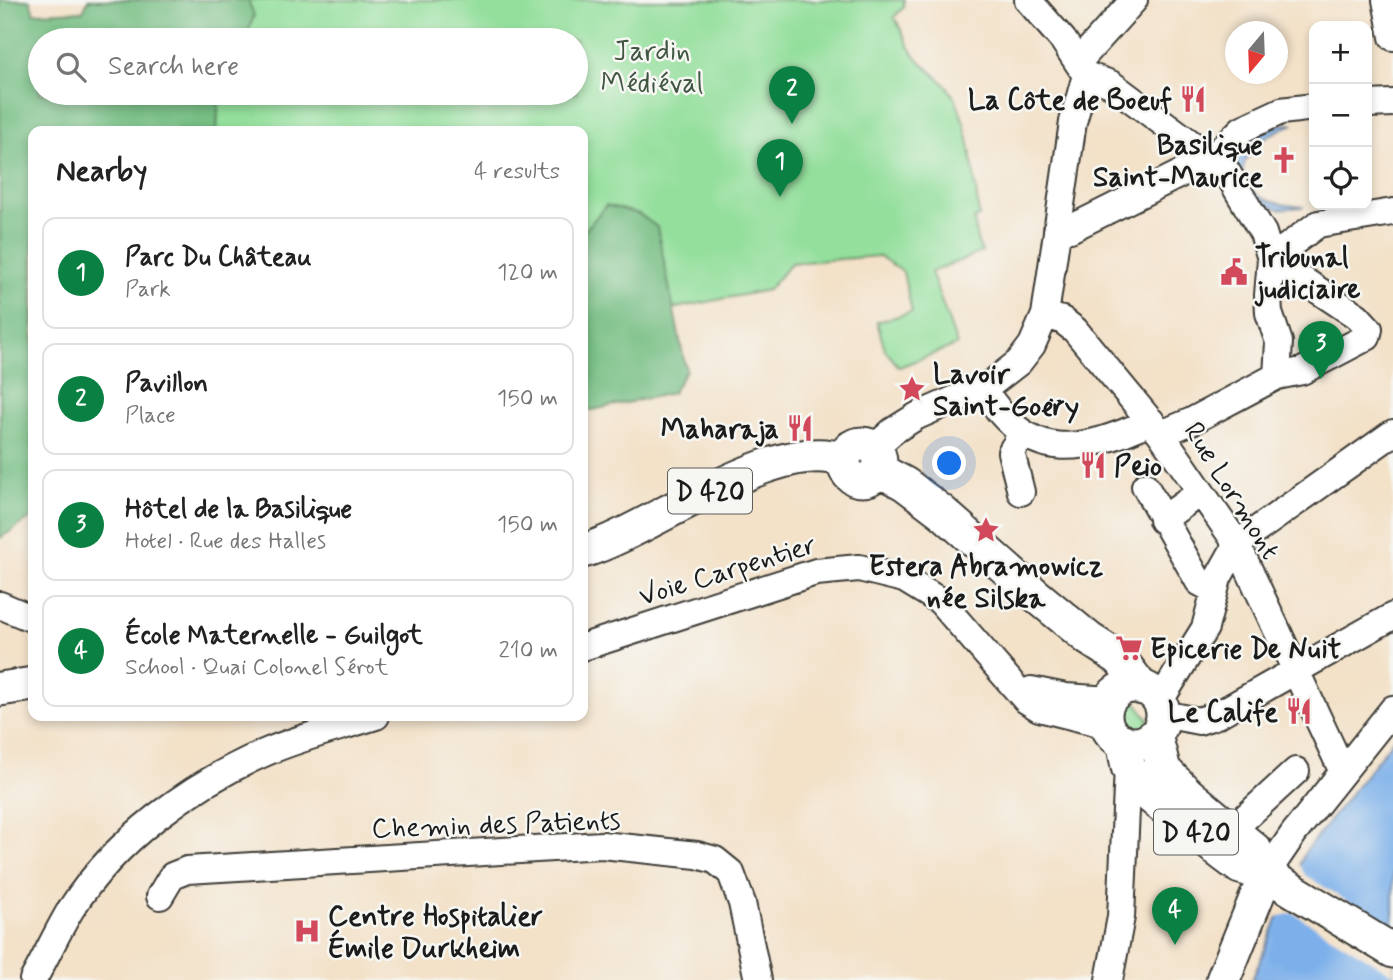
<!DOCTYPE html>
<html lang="en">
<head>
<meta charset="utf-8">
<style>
  :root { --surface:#fff; --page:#f6f6f6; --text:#222; --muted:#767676; --line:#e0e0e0; --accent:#0b8043 }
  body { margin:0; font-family:Mynerve,sans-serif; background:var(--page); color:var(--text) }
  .controls { position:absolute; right:21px; top:21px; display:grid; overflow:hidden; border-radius:14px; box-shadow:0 4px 10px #0003 }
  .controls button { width:63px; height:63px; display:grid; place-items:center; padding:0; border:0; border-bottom:2px solid var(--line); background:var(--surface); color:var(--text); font:35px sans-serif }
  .compass { position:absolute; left:1225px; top:21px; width:63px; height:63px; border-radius:50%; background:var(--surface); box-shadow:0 4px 10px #0003; rotate:199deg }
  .you { position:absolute; left:950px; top:464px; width:24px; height:24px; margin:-18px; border:5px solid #fff; border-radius:50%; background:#1a73e8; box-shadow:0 0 0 10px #1a73e833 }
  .badge { display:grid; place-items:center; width:46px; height:46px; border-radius:50%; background:var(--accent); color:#fff; font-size:23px; font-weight:700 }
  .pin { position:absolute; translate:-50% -58px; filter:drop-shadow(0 2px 4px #0008) }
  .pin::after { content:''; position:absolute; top:37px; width:24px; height:21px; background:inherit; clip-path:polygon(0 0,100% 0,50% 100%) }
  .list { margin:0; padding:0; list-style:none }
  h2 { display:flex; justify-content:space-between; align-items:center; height:91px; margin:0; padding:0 28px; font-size:30px }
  h2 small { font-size:23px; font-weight:400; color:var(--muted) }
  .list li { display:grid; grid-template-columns:46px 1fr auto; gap:21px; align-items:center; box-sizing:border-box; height:112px; margin:0 14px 14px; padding:0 14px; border:2px solid var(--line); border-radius:14px }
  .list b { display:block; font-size:26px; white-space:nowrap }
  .list p { margin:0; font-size:23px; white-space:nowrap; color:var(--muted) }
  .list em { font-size:23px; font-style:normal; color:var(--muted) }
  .icon { flex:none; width:38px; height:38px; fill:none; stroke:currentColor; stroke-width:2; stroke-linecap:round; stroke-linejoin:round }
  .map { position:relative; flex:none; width:1393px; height:980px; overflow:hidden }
  .search { position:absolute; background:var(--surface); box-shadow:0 4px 10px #0003; left:28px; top:28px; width:560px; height:77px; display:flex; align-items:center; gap:18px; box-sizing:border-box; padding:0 24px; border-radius:38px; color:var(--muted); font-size:26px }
  .panel { position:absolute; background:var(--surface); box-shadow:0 4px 10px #0003; left:28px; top:126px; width:560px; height:595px; border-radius:14px }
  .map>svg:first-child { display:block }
</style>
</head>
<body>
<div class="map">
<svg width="1393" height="980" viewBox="0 0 1393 980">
  <rect width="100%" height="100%" fill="#f6f6f2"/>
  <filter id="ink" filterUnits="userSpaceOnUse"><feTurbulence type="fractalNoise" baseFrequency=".0143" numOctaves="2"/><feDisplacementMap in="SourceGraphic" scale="14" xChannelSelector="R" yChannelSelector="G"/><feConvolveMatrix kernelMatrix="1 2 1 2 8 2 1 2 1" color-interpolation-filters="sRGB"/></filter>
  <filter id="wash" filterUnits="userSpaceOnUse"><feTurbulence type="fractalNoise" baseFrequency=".00686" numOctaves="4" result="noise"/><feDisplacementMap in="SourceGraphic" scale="28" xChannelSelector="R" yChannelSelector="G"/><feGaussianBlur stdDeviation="1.57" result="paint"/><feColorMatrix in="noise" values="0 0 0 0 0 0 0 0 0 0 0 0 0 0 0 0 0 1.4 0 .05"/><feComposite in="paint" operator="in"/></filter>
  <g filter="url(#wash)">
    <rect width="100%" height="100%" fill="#f3e1c8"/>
    <path fill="#93df9b" stroke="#587e5c" stroke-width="2" fill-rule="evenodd" d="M 147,0 L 904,0 L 904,7 L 894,17 C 902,29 906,43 914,54 C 928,73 948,81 956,101 C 971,134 975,181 979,217 L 974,219 L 977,240 L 982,252 L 931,272 L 957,345 L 899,367 L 885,350 L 877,322 L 912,312 L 903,272 L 879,256 L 791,263 L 768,290 L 645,314 L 583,313 L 583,131 L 33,131 L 0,26 ZM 40,40 L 576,40 L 576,93 L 40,93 Z
      M 1132,698 L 1149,719 L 1141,736 L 1129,734 L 1120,724 L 1118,715 L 1126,700 Z"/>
    <path fill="#76be83" stroke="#496d50" stroke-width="2" d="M 0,0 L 30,0 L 34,13 L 83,11 L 88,0 L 248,0 L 254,15 L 249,31 L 230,34 L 228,40 L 40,40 L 40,93 L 219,93 L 217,131 L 33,131 L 33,517 L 0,538 Z
      M 606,205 L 639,214 L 657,227 L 686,370 L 672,393 L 583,412 L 583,233 Z"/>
    <path fill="#7db0ea" stroke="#4c6683" stroke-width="2" d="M 1281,124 L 1295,124 C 1260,133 1214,175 1267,200 C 1278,205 1292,205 1304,207 L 1280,209 L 1257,203 L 1236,166 C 1240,139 1258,134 1281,124 Z
      M 1393,740 L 1393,980 L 1252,980 L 1305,852 Z"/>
    <path fill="#f3e1c8" d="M 1299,863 L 1305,875 L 1393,930 L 1393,974 L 1293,913 L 1276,917 Z"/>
  </g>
  <g filter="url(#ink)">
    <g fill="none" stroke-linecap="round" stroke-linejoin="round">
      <defs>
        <path id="minor" d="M 1028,0 L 1063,40 L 1086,75
          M 1386,0 L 1393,37
          M 1079,61 L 1134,0
          M 1086,75 L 1111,84 L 1225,169 L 1263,233 L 1271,259 L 1268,295 L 1269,313 L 1279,342 L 1277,376
          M 1367,104 L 1393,103
          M 1057,230 L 1070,229 L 1212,158 L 1242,129 L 1281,111 L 1314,107
          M 1271,259 L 1318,224 L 1393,212
          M 1045,315 L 1062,320 L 1075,330 L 1161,434 L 1237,544 L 1342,770
          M 983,388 C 1029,464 1079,454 1151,421
          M 1161,434 L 1192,421 L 1277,376 L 1302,371 L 1367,337 L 1369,329 L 1357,316 L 1271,259
          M 874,448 L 893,431 L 917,416 L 992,383 L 1019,362 L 1032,345 L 1045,315 L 1073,122 L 1086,75
          M 1145,486 L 1199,582 L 1214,590
          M 1021,492 L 1011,452 L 1022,434
          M 1162,520 L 1201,492
          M 0,605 L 33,619
          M 583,647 L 816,572 L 859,568 L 904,579 L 940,601 L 1026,700 L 1039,708 L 1107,725
          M 1031,690 L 1066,697 L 1110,700
          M 1159,702 L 1205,628 L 1218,578 L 1237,544 L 1393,433
          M 1163,714 L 1199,721 L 1217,715 L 1393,616
          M 1233,829 L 1296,771
          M 1266,874 L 1294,833 L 1393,709
          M 160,896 L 172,876 L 187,870 L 602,845 L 697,855 L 715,860 L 731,873 L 742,903 L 758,980
          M 33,980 C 46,957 57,932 71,909 C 116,839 189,786 264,753 C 300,737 339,728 376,716
          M 1109,980 L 1121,917 L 1128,767"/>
        <path id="major" d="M844 462a18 18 0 1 1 36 0a18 18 0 1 1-36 0Z
          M 879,470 L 905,484 L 942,512 L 1038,597 L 1089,639 L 1120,659 L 1142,688
          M 583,551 C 649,532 777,434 843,460
          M1105 715a29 29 0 1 1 58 0a29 29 0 1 1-58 0Z
          M 0,689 L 33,684
          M 1155,735 L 1164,770 L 1188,794 L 1255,850 L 1266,874
          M 1123,741 L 1128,767 L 1151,797 L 1224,855 L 1240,867 L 1266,874 L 1393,951
          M 1223,980 L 1266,874"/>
      </defs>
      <use href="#minor" stroke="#3c3a36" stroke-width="30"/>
      <use href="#major" stroke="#3c3a36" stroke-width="37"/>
      <use href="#minor" stroke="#fff" stroke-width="26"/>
      <use href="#major" stroke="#fff" stroke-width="33"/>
    </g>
  </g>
  <defs>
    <symbol id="restaurant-bare" viewBox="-9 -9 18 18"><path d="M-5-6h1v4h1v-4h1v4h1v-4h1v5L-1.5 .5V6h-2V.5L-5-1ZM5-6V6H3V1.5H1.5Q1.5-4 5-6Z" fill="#d1495b" stroke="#f6f6f2" stroke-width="2.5" paint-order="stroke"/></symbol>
    <symbol id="church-bare" viewBox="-9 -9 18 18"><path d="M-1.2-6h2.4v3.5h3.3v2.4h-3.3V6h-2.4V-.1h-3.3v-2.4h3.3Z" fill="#d1495b" stroke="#f6f6f2" stroke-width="2.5" paint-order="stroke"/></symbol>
    <symbol id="civic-bare" viewBox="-9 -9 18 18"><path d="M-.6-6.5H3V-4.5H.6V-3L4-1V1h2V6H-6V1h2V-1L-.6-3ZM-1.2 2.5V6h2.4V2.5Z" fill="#d1495b" stroke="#f6f6f2" stroke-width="2.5" paint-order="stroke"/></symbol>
    <symbol id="sight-bare" viewBox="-9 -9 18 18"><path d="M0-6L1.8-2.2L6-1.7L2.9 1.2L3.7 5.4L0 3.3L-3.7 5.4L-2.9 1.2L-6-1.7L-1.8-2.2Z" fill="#d1495b" stroke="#f6f6f2" stroke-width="2.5" paint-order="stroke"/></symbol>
    <symbol id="supermarket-bare" viewBox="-9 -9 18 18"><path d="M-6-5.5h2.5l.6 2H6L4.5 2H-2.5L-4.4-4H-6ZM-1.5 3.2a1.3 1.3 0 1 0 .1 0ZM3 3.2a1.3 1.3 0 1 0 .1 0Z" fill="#d1495b" stroke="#f6f6f2" stroke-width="2.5" paint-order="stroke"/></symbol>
    <symbol id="hospital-bare" viewBox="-9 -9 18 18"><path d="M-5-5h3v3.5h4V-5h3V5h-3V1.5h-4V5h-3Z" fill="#d1495b" stroke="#f6f6f2" stroke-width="2.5" paint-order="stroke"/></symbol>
  </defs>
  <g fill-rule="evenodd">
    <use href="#restaurant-bare" x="1174" y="80" width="38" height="38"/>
    <use href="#church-bare" x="1265" y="141" width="38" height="38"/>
    <use href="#civic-bare" x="1215" y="253" width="38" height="38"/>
    <use href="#sight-bare" x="893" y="370" width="38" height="38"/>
    <use href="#restaurant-bare" x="781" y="409" width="38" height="38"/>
    <use href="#restaurant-bare" x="1074" y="446" width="38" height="38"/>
    <use href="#sight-bare" x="967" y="511" width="38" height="38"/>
    <use href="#supermarket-bare" x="1110" y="629" width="38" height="38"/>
    <use href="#restaurant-bare" x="1280" y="692" width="38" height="38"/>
    <use href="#hospital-bare" x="288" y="912" width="38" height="38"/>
  </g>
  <g text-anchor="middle" stroke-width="5" stroke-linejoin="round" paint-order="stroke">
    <g fill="#f6f6f2" stroke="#5d5d5c" stroke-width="2">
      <rect x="668" y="468.5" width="84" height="45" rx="5"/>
      <rect x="1154" y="809.5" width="84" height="45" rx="5"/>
    </g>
    <g font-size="26" font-weight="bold" fill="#1c1c1c">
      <text x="710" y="500">D 420</text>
      <text x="1196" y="841">D 420</text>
    </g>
    <g font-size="28" fill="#405642" stroke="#f6f6f2">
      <text x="652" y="60">Jardin<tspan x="652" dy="32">Médiéval</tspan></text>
    </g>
    <g font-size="28" font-weight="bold" fill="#1c1c1c" stroke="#f6f6f2" text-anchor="start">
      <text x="1172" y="109" text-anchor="end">La Côte de Boeuf</text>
      <text x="1263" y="154" text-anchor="end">Basilique<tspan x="1263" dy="32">Saint-Maurice</tspan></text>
      <text x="1255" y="266">Tribunal<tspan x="1255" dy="32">judiciaire</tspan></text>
      <text x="933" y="383">Lavoir<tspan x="933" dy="32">Saint-Goëry</tspan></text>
      <text x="779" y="438" text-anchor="end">Maharaja</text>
      <text x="1114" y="475">Peio</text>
      <text x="986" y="575" text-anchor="middle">Estera Abramowicz<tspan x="986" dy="32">née Silska</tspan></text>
      <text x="1150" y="658">Epicerie De Nuit</text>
      <text x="1278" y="721" text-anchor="end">Le Calife</text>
      <text x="328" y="925">Centre Hospitalier<tspan x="328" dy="32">Émile Durkheim</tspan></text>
    </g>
    <g font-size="28" fill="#1c1c1c" stroke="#f6f6f2">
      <text transform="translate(1233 490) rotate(58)" y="10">Rue Lormont</text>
      <text transform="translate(727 569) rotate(-17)" y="10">Voie Carpentier</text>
      <text transform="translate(496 823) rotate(-2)" y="10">Chemin des Patients</text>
    </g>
  </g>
</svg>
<div class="controls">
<button>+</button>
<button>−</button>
<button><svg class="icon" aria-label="locate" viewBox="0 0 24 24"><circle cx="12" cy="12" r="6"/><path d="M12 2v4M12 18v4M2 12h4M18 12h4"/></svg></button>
</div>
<svg class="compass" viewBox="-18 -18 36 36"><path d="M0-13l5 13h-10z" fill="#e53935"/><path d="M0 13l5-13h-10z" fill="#767676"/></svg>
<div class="you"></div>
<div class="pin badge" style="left:780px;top:197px">1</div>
<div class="pin badge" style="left:792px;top:124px">2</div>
<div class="pin badge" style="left:1321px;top:379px">3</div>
<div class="pin badge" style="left:1175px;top:945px">4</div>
<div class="search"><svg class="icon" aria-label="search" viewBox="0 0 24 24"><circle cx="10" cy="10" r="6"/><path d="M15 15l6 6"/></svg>Search here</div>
<section class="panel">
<h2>Nearby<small>4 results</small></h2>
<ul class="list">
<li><span class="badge">1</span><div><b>Parc Du Château</b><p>Park</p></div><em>120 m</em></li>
<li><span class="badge">2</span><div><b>Pavillon</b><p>Place</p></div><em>150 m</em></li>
<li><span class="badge">3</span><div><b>Hôtel de la Basilique</b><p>Hotel · Rue des Halles</p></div><em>150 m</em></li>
<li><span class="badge">4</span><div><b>École Maternelle - Guilgot</b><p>School · Quai Colonel Sérot</p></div><em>210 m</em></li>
</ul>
</section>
</div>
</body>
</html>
